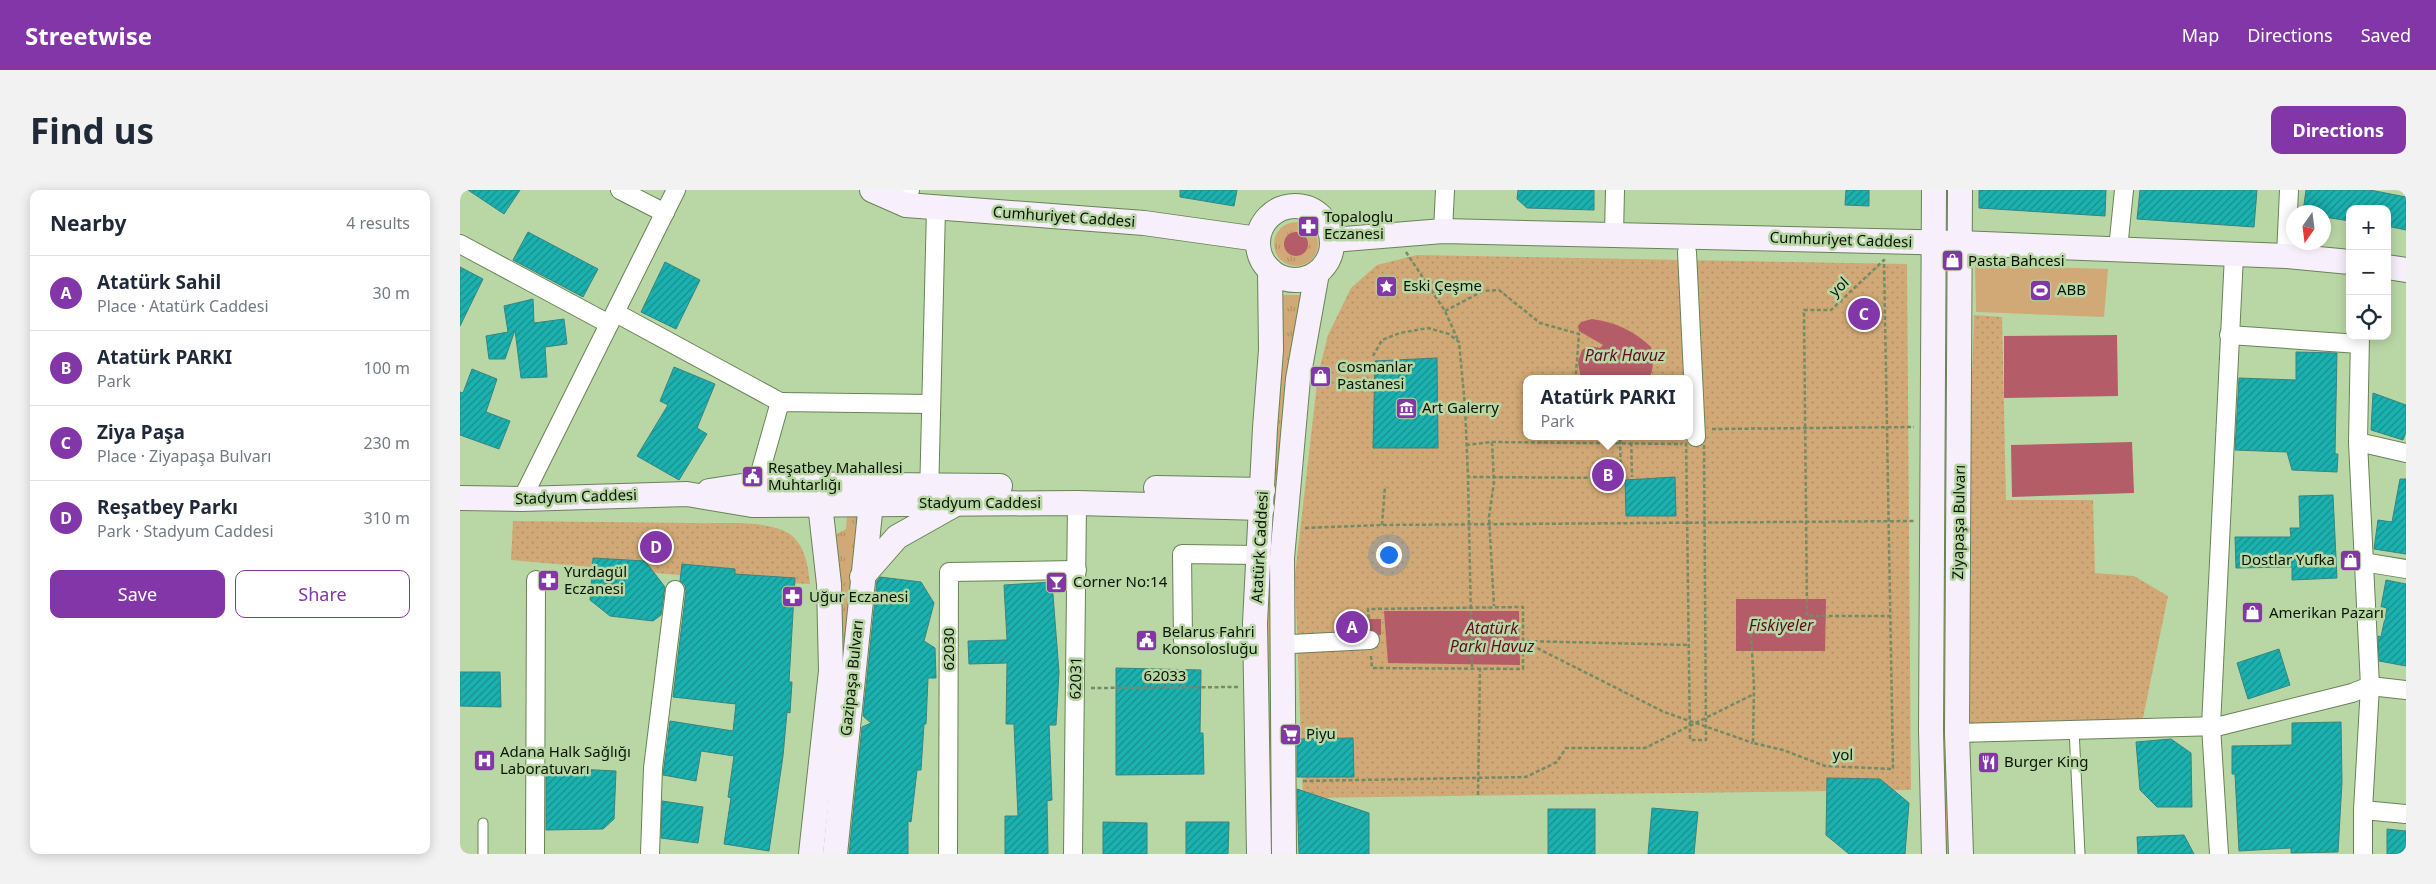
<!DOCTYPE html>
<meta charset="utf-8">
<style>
body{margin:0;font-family:"Noto Sans",sans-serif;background:#f2f2f3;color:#1f2937}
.controls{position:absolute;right:15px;top:15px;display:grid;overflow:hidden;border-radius:10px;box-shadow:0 2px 12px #0003}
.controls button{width:45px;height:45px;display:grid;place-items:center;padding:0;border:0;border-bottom:1px solid #e0e1e3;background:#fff;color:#1f2937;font:25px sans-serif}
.compass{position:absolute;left:1826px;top:15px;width:45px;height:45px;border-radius:50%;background:#fff;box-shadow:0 2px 12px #0003;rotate:194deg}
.you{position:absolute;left:928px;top:364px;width:18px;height:18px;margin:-12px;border:4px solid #fff;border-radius:50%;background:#1a73e8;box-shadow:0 0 0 8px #1a73e833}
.badge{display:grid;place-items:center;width:32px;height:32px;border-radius:50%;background:#8336a7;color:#fff;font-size:16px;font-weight:700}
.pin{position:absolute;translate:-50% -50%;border:2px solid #fff;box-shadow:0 1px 5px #0006}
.popup{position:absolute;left:1063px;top:185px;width:170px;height:65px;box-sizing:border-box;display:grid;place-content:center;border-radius:10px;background:#fff;filter:drop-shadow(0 1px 4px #0005);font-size:16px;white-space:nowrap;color:#747a83}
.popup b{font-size:19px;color:#1f2937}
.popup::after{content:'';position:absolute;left:50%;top:100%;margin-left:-10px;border:10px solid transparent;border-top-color:#fff}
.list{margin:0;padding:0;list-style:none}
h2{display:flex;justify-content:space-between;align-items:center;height:65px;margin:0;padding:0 20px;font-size:21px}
h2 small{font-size:16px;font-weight:400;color:#747a83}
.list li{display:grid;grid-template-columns:32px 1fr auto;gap:15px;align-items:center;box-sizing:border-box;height:75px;padding:0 20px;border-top:1px solid #e0e1e3}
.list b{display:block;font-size:19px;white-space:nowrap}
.list p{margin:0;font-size:16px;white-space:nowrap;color:#747a83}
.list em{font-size:16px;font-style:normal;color:#747a83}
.actions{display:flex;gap:10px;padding:15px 20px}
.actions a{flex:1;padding:11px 0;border:1px solid #8336a7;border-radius:10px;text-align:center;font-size:18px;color:#8336a7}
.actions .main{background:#8336a7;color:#fff}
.icon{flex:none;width:28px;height:28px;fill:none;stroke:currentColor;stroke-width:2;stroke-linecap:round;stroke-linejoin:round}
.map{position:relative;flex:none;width:1946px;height:664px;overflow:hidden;border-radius:10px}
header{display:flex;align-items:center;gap:30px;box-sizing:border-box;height:70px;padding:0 25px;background:#8336a7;color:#fff}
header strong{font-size:24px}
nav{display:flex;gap:28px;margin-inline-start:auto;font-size:18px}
.intro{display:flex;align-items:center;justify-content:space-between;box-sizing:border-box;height:120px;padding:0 30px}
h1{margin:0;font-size:35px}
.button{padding:12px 22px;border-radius:10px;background:#8336a7;color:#fff;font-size:18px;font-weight:700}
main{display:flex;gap:30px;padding:0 30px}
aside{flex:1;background:#fff;border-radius:10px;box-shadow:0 2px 12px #0003}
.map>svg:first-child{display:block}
.grass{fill:url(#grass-tufts)}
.park{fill:url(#park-dots);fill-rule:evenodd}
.pitch{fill:#d1a976}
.water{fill:#b45c67}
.building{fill:url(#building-hatch);stroke:#388482}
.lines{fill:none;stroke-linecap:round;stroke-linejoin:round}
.lane-casing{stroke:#688355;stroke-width:11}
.street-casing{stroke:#688355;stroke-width:20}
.secondary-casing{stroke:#688355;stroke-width:26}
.path{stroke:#758b66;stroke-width:2.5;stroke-dasharray:4 2.5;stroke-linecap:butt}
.lane{stroke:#fff;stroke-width:9}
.street{stroke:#fff;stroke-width:18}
.secondary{stroke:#f8effd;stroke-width:24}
.labels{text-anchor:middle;stroke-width:5;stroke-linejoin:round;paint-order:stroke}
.street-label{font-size:15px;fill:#0a1504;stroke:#b9d7a5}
.poi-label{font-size:15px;fill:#0a1504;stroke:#b9d7a5;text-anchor:start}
.water-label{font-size:16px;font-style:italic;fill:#5f0b21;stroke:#b9d7a5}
</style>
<header>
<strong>Streetwise</strong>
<nav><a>Map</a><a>Directions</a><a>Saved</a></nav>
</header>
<div class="intro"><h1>Find us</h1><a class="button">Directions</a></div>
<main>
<aside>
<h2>Nearby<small>4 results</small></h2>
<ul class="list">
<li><span class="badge">A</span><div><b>Atatürk Sahil</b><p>Place · Atatürk Caddesi</p></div><em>30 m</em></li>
<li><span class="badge">B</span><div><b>Atatürk PARKI</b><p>Park</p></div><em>100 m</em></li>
<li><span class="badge">C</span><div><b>Ziya Paşa</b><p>Place · Ziyapaşa Bulvarı</p></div><em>230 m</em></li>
<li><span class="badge">D</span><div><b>Reşatbey Parkı</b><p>Park · Stadyum Caddesi</p></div><em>310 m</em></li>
</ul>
<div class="actions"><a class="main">Save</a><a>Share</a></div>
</aside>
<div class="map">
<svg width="1946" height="664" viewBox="0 0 1946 664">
<defs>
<pattern id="grass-tufts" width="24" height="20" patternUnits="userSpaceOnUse" patternTransform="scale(1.25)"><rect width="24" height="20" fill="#d1a976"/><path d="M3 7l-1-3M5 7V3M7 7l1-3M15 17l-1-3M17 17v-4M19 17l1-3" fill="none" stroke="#b29164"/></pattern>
<pattern id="park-dots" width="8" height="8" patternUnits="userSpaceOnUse" patternTransform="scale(1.25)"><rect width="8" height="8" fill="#d1a976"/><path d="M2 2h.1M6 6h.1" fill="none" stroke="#b29164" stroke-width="1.8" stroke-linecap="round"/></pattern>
<pattern id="building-hatch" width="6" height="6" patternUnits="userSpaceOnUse" patternTransform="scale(1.25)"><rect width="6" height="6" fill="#1bb1af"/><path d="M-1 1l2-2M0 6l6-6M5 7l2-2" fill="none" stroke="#168f8c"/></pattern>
</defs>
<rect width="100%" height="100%" fill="#b9d7a5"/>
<g class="grass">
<circle cx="836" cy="54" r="22"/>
<polygon points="1481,72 1491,72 1493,664 1482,664"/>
<polygon points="820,105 845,105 814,664 808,664 808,383"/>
<polygon points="398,323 366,664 360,664 375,345 386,339 387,324"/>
</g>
<g class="park">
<path d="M 957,65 L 1447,74 L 1451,600 L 843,608 L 835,385 L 858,185 L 868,145 L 891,98 L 917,75 ZM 1067,189 L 1229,189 L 1229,246 L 1067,246 Z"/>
<polygon points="1514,125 1542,127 1546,310 1633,310 1635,383 1674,386 1708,406 1683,528 1675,536 1508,553 1506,373"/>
<path d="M 53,331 C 113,332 174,332 235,333 C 262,334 297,330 322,340 C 344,348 348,374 350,394 L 285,391 L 51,370 Z"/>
</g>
<polygon class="pitch" points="1515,75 1648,79 1644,127 1516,122"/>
<g class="water">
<circle cx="836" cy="54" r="12"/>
<path d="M 1132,129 C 1156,132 1174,141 1191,157 C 1193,168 1195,180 1188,189 L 1121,189 L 1118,172 L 1122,160 L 1129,156 L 1140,158 L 1143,155 L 1119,141 L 1118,136 L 1121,132 Z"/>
<polygon points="1657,145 1658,206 1544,208 1544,146"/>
<polygon points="1672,252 1674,303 1552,307 1551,255"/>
<polygon points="1276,409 1366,409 1365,461 1276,461"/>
<polygon points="924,421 1059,421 1060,475 928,473"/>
<rect x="897" y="429" width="24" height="16"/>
</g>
<g class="building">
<polygon points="8,0 60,0 44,24"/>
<polygon points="720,0 777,0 774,16 720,7"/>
<polygon points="1058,0 1134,0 1134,20 1067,18 1057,9"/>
<polygon points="1386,0 1409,0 1409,16 1385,15"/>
<polygon points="1519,0 1646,0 1645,26 1519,18"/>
<polygon points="1680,0 1797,0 1794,37 1677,29"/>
<polygon points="1846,0 1910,0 1946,7 1946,40 1927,36 1927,19 1890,19 1890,31 1864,27 1864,22 1843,22"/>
<polygon points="68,42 138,79 123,107 53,70"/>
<polygon points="205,72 240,90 216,139 181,122"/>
<polygon points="0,77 23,89 0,136"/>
<polygon points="73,109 74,133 104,129 107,154 85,157 87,187 61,188 55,140 45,169 29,169 26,146 48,142 44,116"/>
<polygon points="1836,162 1877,163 1875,264 1878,264 1877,282 1832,280 1827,262 1775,260 1779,188 1836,190"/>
<polygon points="977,168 978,258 913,258 915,171"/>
<polygon points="214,177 255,194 237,238 247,244 219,290 177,266 208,215 200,211"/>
<polygon points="12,179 37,189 26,222 50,231 39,259 0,245 0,202 3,203"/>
<polygon points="1913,203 1946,215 1946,242 1943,250 1911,240"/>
<polygon points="1215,287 1216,326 1166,326 1165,290"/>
<polygon points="1940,289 1946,289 1946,364 1914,359 1918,330 1932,332"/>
<polygon points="1873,305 1877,388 1832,390 1832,377 1776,378 1775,347 1831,347 1830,338 1840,338 1839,306"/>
<polygon points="133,368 185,371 205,397 201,425 193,431 150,426 130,410"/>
<polygon points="222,374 275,379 275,384 335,388 329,492 332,492 330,523 327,522 323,566 309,661 264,654 271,608 268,607 274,566 241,561 236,591 203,585 210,531 273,541 276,514 213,507 226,401 225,395 220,391"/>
<polygon points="420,387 461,392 474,413 464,451 475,458 476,488 468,488 466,534 464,534 461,580 457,580 451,632 448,631 448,664 389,664 402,537 411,533 403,526 417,391"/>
<polygon points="1926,390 1946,394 1946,476 1919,471 1918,446 1921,447 1927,418 1921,417"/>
<polygon points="592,392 599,482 596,535 589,535 592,610 587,611 588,664 545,664 545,626 558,626 554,534 546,534 547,473 509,474 508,451 547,450 544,395"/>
<polygon points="1819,459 1830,495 1788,509 1777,473"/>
<polygon points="656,478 741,480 740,543 743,543 744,584 656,585"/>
<polygon points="0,482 40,482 41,517 0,516"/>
<polygon points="1881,532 1882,592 1878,662 1831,663 1831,658 1779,661 1775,584 1772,584 1772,556 1832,555 1832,533"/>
<polygon points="893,548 894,587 837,587 837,549"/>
<polygon points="1711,549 1731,563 1732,617 1697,617 1680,600 1676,552"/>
<polygon points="96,578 156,581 154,629 143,639 86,640 86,584"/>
<polygon points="1367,588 1420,589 1449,613 1445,664 1389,664 1366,645"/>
<polygon points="837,599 909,623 909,664 839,664"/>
<polygon points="202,611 243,617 238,653 201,648"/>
<polygon points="1192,618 1238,622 1234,664 1188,664"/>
<rect x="1088" y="619" width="47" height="45"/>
<polygon points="643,632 687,633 687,664 643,664"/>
<polygon points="726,632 769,632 768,664 726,664"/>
<polygon points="1927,639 1946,641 1946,664 1927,664"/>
<polygon points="1724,645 1734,664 1678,664 1677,647"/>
</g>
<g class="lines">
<defs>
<g id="lane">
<polyline points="1614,539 1620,664"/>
<polyline points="23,664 23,633"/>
</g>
<g id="street">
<polyline points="160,0 205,23"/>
<polyline points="446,15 450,0"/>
<polyline points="983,41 985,0"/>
<polyline points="1154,44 1155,0"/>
<polyline points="0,54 149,134"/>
<polyline points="1658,59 1664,0"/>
<polyline points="1227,62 1236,247"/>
<polyline points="1826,66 1829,0"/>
<polyline points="156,123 320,212"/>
<polyline points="1769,145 1899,154"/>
<polyline points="1900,146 1898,252 1910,496 1903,620 1903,664"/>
<polyline points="1898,252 1946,263"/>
<polyline points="294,304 320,212 471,214"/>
<polyline points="469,307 476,18"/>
<polyline points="62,309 216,0"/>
<polyline points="1903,372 1946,379"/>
<polyline points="796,454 723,451 722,364 799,365"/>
<polyline points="831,454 910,450"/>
<polyline points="1497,543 1760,536 1892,503 1910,496 1946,500"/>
<polyline points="1903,620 1946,624"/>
<polyline points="75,664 76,390"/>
<polyline points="190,664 193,578 215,400"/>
<polyline points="488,664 489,382 617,380"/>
<polyline points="613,664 617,313"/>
<polyline points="1759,664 1751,536 1774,65"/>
</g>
<g id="secondary">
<polyline points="412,0 446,15 684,33 798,49"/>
<polyline points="1500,0 1497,543 1501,664"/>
<circle cx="835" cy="53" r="37"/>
<polyline points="872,50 983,41 1499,53 1826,66 1890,72"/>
<polyline points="1927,77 1946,80"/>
<polyline points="696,298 803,300"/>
<polyline points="249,301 295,294 540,296"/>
<polyline points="0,308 62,309 227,304 292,315 617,313 802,318"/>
<polyline points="402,387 437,347 494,315"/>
<polyline points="351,664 371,481 369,394 360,314"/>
<polyline points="375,664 411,313"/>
<polyline points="799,664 795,433 805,238 811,160 810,80"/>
<polyline points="824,664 822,368 838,189 857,83"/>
<polyline points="1474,664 1471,541 1474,0"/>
</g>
</defs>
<use href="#lane" class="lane-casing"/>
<use href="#street" class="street-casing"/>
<use href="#secondary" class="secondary-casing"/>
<g class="path">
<polyline points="946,62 985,121 998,150"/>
<polyline points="985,121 1023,101 1039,100 1080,133 1119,144 1116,183 1118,189"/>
<polyline points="913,166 922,150 940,143 968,138 989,144 999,152 1005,216 1008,287"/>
<polyline points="1252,239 1454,237"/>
<polyline points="1171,246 1172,287"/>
<polygon points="1226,247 1244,247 1246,550 1230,550"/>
<polyline points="1032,252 1034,292 1029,327 1034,416"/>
<polyline points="1006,255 1032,252 1222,254"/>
<polyline points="922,335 925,296"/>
<polyline points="845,338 922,335 1454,331"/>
<polyline points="909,435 908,419 1063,417 1063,451 1204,522 1293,553"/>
<path d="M 1291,444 L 1294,496 L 1293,553 L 1323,560 L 1365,576 L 1433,579 C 1430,409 1427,240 1424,70 L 1371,120 L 1344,120 L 1347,426 L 1430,426"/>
<polyline points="911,466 912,478 1063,479 1063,451 1229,455"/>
<polyline points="1012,477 1008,287 1161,288 1160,246"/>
<polyline points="631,498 778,497"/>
<polyline points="843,591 1066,587 1097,572 1106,558 1185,558 1294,504"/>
<polyline points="1018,605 1020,478"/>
</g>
<use href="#lane" class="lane"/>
<use href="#street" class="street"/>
<use href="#secondary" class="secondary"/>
</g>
<defs>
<symbol id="pharmacy-square" viewBox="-11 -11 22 22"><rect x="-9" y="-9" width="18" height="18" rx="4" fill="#8336a7" stroke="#b9d7a5"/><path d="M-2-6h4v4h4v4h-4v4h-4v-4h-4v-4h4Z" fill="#fff"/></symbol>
<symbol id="shop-square" viewBox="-11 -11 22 22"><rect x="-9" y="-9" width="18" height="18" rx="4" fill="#8336a7" stroke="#b9d7a5"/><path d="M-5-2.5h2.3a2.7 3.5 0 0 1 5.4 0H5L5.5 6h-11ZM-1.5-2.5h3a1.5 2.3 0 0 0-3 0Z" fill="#fff"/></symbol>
<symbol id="sight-square" viewBox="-11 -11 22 22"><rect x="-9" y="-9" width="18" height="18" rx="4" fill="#8336a7" stroke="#b9d7a5"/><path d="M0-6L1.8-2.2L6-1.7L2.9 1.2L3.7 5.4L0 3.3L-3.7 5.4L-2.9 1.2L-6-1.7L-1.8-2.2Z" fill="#fff"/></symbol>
<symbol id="stadium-square" viewBox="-11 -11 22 22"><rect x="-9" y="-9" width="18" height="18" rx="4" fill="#8336a7" stroke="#b9d7a5"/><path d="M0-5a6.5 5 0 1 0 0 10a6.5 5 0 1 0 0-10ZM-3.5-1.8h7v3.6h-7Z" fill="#fff"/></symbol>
<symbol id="museum-square" viewBox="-11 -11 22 22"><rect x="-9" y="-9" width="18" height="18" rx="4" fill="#8336a7" stroke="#b9d7a5"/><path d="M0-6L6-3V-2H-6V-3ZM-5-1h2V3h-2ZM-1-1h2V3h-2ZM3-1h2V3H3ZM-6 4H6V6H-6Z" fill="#fff"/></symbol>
<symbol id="civic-square" viewBox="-11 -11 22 22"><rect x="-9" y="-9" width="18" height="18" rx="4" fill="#8336a7" stroke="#b9d7a5"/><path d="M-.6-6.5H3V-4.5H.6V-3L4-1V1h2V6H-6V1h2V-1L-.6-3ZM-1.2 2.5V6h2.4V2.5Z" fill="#fff"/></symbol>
<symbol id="bar-square" viewBox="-11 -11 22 22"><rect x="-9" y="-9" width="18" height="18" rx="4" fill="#8336a7" stroke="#b9d7a5"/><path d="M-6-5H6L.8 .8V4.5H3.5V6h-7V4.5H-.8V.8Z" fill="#fff"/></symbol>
<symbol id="supermarket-square" viewBox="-11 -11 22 22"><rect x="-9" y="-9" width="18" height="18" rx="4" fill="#8336a7" stroke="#b9d7a5"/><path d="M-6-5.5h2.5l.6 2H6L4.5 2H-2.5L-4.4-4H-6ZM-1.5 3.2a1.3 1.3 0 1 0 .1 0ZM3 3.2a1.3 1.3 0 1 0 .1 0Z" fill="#fff"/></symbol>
<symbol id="hospital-square" viewBox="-11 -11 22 22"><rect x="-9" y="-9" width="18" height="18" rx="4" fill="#8336a7" stroke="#b9d7a5"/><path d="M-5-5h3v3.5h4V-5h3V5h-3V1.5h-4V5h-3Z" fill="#fff"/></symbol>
<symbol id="restaurant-square" viewBox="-11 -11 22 22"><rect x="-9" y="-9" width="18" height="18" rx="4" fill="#8336a7" stroke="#b9d7a5"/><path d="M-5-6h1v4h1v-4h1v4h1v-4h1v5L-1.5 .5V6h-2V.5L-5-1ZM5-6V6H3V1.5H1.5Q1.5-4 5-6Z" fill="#fff"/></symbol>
</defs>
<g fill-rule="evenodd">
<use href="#pharmacy-square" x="836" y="24" width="25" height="25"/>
<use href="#shop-square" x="1480" y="58" width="25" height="25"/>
<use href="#sight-square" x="914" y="84" width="25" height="25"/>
<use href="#stadium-square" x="1568" y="88" width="25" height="25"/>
<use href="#shop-square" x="848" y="174" width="25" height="25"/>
<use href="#museum-square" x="934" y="206" width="25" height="25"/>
<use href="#civic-square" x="280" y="274" width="25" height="25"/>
<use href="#shop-square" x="1878" y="358" width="25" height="25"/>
<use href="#pharmacy-square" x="76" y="378" width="25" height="25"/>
<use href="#bar-square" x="584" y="380" width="25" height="25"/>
<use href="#pharmacy-square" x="320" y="394" width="25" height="25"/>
<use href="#shop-square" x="1780" y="410" width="25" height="25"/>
<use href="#civic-square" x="674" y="438" width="25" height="25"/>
<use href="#supermarket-square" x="818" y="532" width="25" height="25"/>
<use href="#hospital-square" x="12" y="558" width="25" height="25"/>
<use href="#restaurant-square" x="1516" y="560" width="25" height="25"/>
</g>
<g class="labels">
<g class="street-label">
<text transform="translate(604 27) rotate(4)" y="5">Cumhuriyet Caddesi</text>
<text transform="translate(1381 50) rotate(2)" y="5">Cumhuriyet Caddesi</text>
<text transform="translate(1379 97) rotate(-43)" y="5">yol</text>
<text transform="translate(116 307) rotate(-2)" y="5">Stadyum Caddesi</text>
<text x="520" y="318">Stadyum Caddesi</text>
<text transform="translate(1499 332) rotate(-89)" y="5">Ziyapaşa Bulvarı</text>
<text transform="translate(800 357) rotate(-87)" y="5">Atatürk Caddesi</text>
<text transform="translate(489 459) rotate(-90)" y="5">62030</text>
<text x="705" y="491">62033</text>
<text transform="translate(392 488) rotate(-84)" y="5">Gazipaşa Bulvarı</text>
<text transform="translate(616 488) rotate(-89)" y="5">62031</text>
<text transform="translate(1383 565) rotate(1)" y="5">yol</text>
</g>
<g class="poi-label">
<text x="864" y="32">Topaloglu<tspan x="864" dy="17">Eczanesi</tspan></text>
<text x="1508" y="76">Pasta Bahcesi</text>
<text x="943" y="101">Eski Çeşme</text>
<text x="1597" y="105">ABB</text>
<text x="877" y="182">Cosmanlar<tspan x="877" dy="17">Pastanesi</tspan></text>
<text x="962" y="223">Art Galerry</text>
<text x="308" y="283">Reşatbey Mahallesi<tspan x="308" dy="17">Muhtarlığı</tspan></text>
<text x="1875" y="375" text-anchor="end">Dostlar Yufka</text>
<text x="104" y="387">Yurdagül<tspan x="104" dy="17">Eczanesi</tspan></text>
<text x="613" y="397">Corner No:14</text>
<text x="349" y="412">Uğur Eczanesi</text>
<text x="1809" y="428">Amerikan Pazarı</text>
<text x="702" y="447">Belarus Fahri<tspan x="702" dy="17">Konsolosluğu</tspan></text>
<text x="846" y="549">Piyu</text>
<text x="40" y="567">Adana Halk Sağlığı<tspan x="40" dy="17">Laboratuvarı</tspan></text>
<text x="1544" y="577">Burger King</text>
</g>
<g class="water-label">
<text x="1165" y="171">Park Havuz</text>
<text x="1321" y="441">Fiskiyeler</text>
<text x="1032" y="444">Atatürk<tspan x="1032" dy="18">Parkı Havuz</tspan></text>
</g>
</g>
</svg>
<div class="controls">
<button>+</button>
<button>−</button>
<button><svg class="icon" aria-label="locate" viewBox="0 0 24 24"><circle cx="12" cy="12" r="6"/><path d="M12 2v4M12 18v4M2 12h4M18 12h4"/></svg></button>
</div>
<svg class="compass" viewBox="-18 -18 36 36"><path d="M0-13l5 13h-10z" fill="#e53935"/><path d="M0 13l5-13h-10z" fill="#747a83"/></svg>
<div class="you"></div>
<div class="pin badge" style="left:892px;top:437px">A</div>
<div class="pin badge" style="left:1148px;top:285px">B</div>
<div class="popup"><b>Atatürk PARKI</b>Park</div>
<div class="pin badge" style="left:1404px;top:124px">C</div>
<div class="pin badge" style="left:196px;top:357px">D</div>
</div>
</main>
